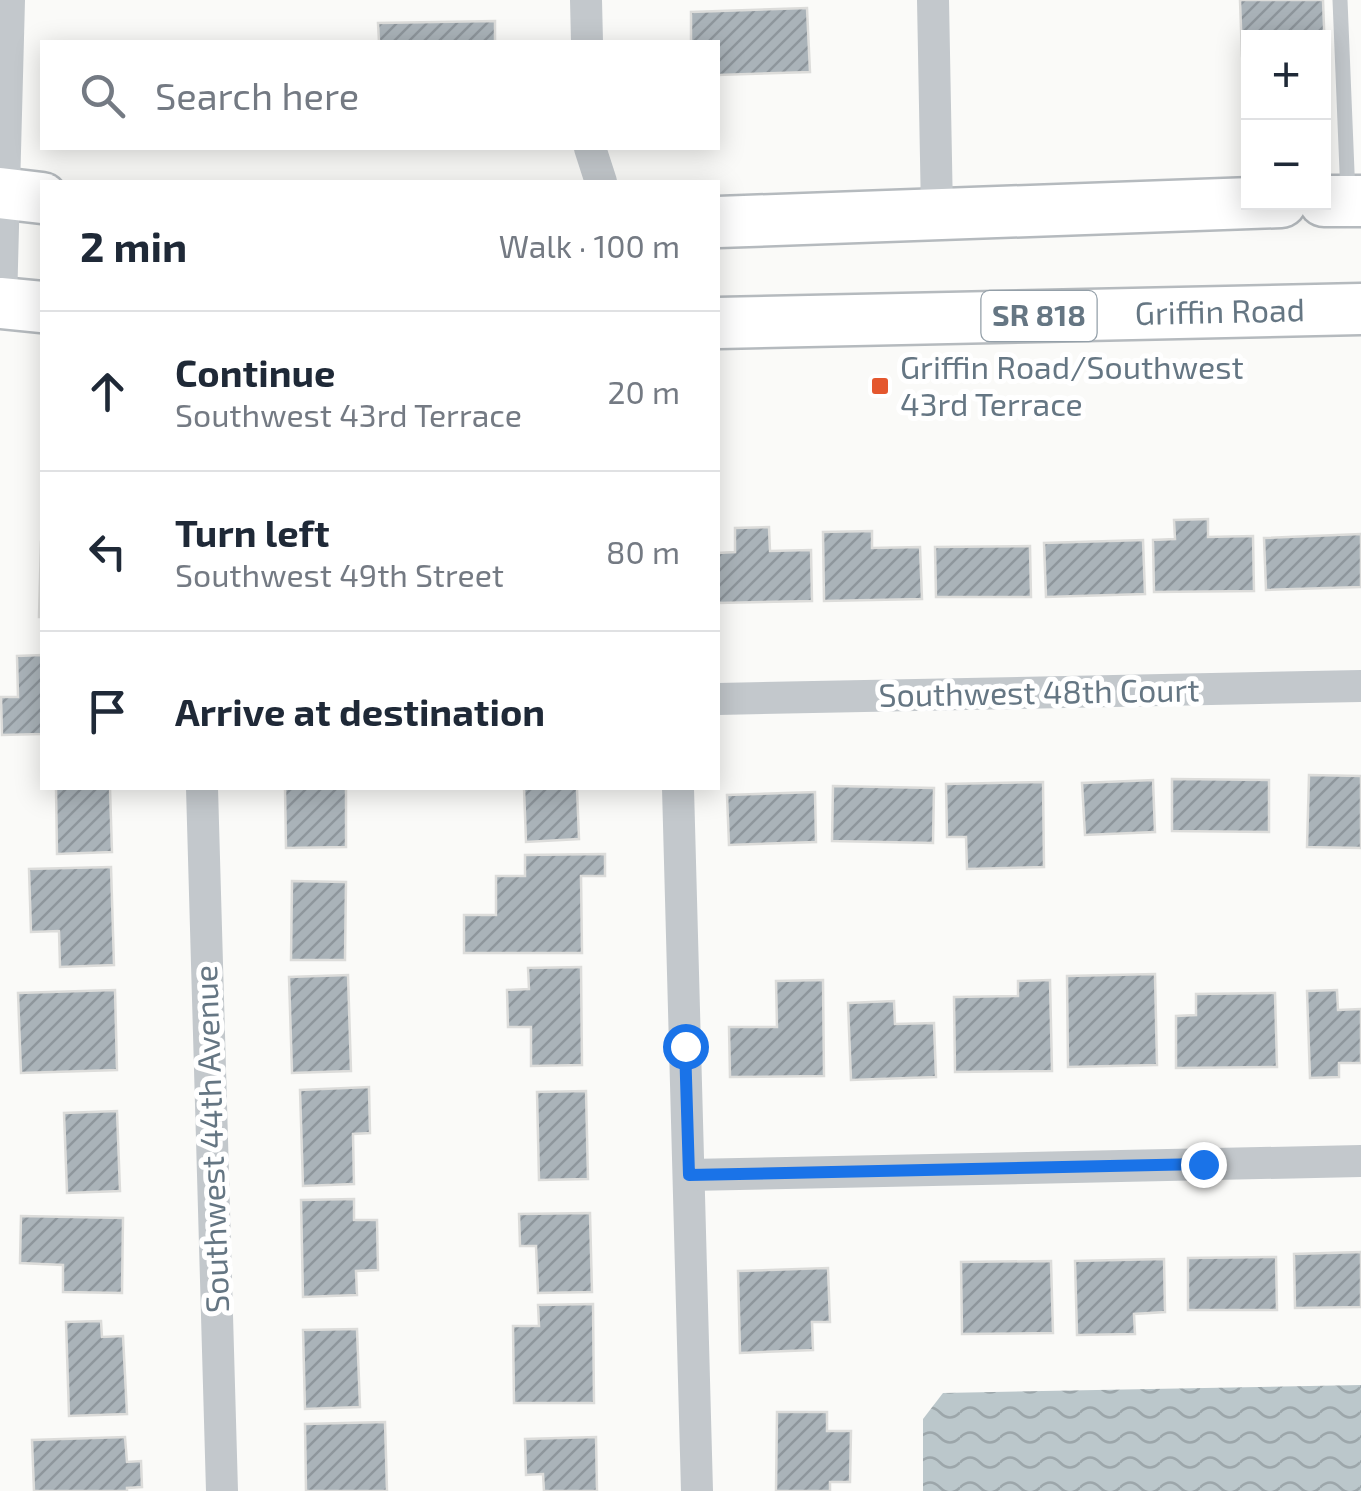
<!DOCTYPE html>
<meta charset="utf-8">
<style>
body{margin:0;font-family:"Exo 2",sans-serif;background:#f6f6f7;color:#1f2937}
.controls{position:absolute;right:30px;top:30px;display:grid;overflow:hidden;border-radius:0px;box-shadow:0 5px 25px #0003}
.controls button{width:90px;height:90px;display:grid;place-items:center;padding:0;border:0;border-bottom:2px solid #e0e1e3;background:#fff;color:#1f2937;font:50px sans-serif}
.stop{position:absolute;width:30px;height:30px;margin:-22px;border:8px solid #1a73e8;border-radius:50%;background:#fff}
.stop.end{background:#1a73e8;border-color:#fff;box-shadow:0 2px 10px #0008}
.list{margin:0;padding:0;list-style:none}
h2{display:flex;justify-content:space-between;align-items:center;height:130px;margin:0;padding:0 40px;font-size:42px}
h2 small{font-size:32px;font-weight:400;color:#747a83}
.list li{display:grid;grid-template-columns:65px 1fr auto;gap:30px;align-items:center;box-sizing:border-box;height:160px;padding:0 40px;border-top:2px solid #e0e1e3}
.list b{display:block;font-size:38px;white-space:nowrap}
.list p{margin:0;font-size:32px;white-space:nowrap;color:#747a83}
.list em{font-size:32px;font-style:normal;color:#747a83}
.icon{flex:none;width:55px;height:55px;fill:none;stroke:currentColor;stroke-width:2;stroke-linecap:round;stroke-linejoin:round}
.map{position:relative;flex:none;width:1361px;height:1491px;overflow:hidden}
.search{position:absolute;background:#fff;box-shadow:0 5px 25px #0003;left:40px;top:40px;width:680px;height:110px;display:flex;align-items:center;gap:25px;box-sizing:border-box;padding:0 35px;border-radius:0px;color:#747a83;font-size:38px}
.panel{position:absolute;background:#fff;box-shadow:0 5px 25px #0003;left:40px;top:180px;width:680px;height:610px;border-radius:0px}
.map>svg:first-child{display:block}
.water{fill:url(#water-waves)}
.building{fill:url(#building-hatch);stroke:#dcdcda;stroke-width:2.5}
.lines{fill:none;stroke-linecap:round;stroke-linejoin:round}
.primary-casing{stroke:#b5babe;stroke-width:55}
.lane{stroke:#c3c8cc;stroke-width:15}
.street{stroke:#c3c8cc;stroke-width:32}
.primary{stroke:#fff;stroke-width:50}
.route{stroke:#1a73e8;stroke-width:12}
.poi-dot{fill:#e4572e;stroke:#fff;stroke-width:4}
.labels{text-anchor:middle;stroke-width:10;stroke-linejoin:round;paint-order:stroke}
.shield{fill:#fff;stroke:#939fa8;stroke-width:2.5}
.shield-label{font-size:30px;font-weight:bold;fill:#657683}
.street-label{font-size:32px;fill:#657683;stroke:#fff}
.poi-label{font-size:32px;fill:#657683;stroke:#fff;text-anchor:start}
</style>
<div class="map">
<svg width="1361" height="1491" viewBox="0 0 1361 1491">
<defs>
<pattern id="water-waves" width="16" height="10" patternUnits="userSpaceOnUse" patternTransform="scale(2.5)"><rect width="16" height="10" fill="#bbc7cb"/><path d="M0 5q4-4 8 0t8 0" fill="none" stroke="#9ca6aa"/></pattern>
<pattern id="building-hatch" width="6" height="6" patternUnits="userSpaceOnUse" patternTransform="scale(2.5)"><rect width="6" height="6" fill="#aab3b9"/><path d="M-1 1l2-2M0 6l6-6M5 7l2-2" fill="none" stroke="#8e969c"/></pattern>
</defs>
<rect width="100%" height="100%" fill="#fafaf8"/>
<polygon class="water" points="1361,1385 1361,1491 923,1491 923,1419 943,1393"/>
<g class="building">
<polygon points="1240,0 1323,0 1325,54 1324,38 1248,38 1248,56 1242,56"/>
<polygon points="807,8 810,72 718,75 718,42 691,42 691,12"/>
<polygon points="495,21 495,42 379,42 378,23"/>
<polygon points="1208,519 1208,537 1253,536 1254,591 1154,592 1153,540 1175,539 1174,520"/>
<polygon points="769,527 770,551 811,550 812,601 718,603 718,553 735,552 735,528"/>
<polygon points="872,531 872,548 920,547 922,599 824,601 823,532"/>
<polygon points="1361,534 1361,587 1266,590 1264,538"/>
<polygon points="1143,540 1145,594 1046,597 1044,543"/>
<polygon points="41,542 42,542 42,617 39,617"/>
<polygon points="1030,546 1031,597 936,597 935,547"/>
<polygon points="42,655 42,734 2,735 1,697 18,697 17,656"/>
<polygon points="1309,775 1361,776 1361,848 1307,847"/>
<polygon points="1172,779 1269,780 1269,832 1172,831"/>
<polygon points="1153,780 1155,832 1085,835 1082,783"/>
<polygon points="1043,782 1044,867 967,869 966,837 947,837 946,784"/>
<polygon points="833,786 934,788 933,843 832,841"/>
<polygon points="56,788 110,788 112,852 57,854"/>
<polygon points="285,788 346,788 346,847 286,848"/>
<polygon points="524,788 577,788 579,839 526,842"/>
<polygon points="815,792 816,842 729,845 727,795"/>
<polygon points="605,854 605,876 581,876 582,953 464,953 464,915 496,915 496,876 525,876 525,855"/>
<polygon points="111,867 114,965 60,967 59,931 31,932 29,869"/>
<polygon points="292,881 346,882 345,960 291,960"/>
<polygon points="581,967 582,1065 531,1066 531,1027 508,1027 507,990 529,989 528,968"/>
<polygon points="1155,974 1157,1065 1068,1067 1067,976"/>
<polygon points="348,975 351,1071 292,1073 289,977"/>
<polygon points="823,980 824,1076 730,1077 729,1027 777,1027 776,981"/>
<polygon points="1050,980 1052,1071 955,1072 954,997 1018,996 1018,981"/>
<polygon points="115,990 117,1070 21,1073 18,993"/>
<polygon points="1337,990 1338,1010 1361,1009 1361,1063 1339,1063 1339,1077 1310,1078 1307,991"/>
<polygon points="1275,993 1277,1067 1176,1068 1176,1016 1196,1015 1196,994"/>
<polygon points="894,1001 895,1024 934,1023 936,1077 851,1080 848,1003"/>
<polygon points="369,1087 370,1133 353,1134 354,1184 303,1186 300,1090"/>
<polygon points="586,1091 588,1179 539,1180 537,1092"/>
<polygon points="117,1111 120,1191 67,1193 64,1113"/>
<polygon points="354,1199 354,1220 377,1220 378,1270 356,1271 357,1295 303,1297 301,1200"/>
<polygon points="590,1213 592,1292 538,1293 536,1246 520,1246 519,1214"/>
<polygon points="21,1216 123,1218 122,1293 63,1292 63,1265 20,1263"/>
<polygon points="1361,1252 1361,1307 1295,1308 1294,1254"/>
<polygon points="1276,1257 1277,1310 1188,1310 1188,1258"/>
<polygon points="1164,1259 1165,1312 1134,1314 1135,1334 1077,1335 1075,1261"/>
<polygon points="1051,1261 1053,1333 962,1334 961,1262"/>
<polygon points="828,1268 830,1322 812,1322 813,1350 740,1353 738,1271"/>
<polygon points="593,1304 594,1403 514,1403 513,1326 539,1326 538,1305"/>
<polygon points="101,1321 102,1337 123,1336 127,1414 69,1416 66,1322"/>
<polygon points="357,1329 360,1407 305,1409 303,1330"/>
<polygon points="777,1412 827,1412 827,1431 851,1431 850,1482 830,1482 830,1491 776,1491"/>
<polygon points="385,1422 387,1491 306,1491 305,1424"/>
<polygon points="125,1437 127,1462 141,1461 142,1487 127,1488 127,1491 34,1491 32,1440"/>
<polygon points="596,1437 597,1491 544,1491 543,1474 526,1475 525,1439"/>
</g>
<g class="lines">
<defs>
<g id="primary">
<polyline points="0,193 42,198"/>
<polyline points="1324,201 1361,201"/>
<polyline points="718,222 1281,202"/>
<polyline points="0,303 42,307"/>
<path id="s1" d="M 718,323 L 1361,309"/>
</g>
</defs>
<use href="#primary" class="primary-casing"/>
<polyline class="lane" points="1340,0 1348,196"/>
<g class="street">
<polyline points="586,0 587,42"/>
<polyline points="933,0 937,212"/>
<polyline points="590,148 601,182"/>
<polyline points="1,303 9,0"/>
<polyline points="718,699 1361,686"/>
<polyline points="202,788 222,1491"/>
<polyline points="678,788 697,1491"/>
<polyline points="689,1175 1361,1161"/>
</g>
<use href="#primary" class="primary"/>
</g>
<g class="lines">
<polyline class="route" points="685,1046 689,1175 1203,1164"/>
</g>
<rect class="poi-dot" x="870" y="376" width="20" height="20" rx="5"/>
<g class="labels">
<rect class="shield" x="981.5" y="291" width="115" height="50" rx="8"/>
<g class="shield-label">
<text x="1039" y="326">SR 818</text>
</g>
<g class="street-label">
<text dy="11" stroke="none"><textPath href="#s1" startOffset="502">Griffin Road</textPath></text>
<text transform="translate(1039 693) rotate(-1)" y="11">Southwest 48th Court</text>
<text transform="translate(212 1139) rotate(-92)" y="11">Southwest 44th Avenue</text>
</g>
<g class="poi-label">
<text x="900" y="379">Griffin Road/Southwest<tspan x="900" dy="37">43rd Terrace</tspan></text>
</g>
</g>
</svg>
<div class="controls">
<button>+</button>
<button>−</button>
</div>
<div class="stop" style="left:685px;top:1046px"></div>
<div class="stop end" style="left:1203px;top:1164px"></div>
<div class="search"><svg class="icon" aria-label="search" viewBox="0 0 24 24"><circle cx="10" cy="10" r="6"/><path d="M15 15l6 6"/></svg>Search here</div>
<section class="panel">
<h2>2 min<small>Walk · 100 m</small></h2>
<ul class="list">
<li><svg class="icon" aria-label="ahead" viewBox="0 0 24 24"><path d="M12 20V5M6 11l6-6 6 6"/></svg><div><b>Continue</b><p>Southwest 43rd Terrace</p></div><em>20 m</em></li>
<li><svg class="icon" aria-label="left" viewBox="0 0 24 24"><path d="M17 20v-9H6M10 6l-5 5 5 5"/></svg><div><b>Turn left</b><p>Southwest 49th Street</p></div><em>80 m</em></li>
<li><svg class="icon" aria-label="arrive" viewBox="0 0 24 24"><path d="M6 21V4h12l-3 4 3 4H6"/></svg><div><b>Arrive at destination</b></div></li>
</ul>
</section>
</div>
